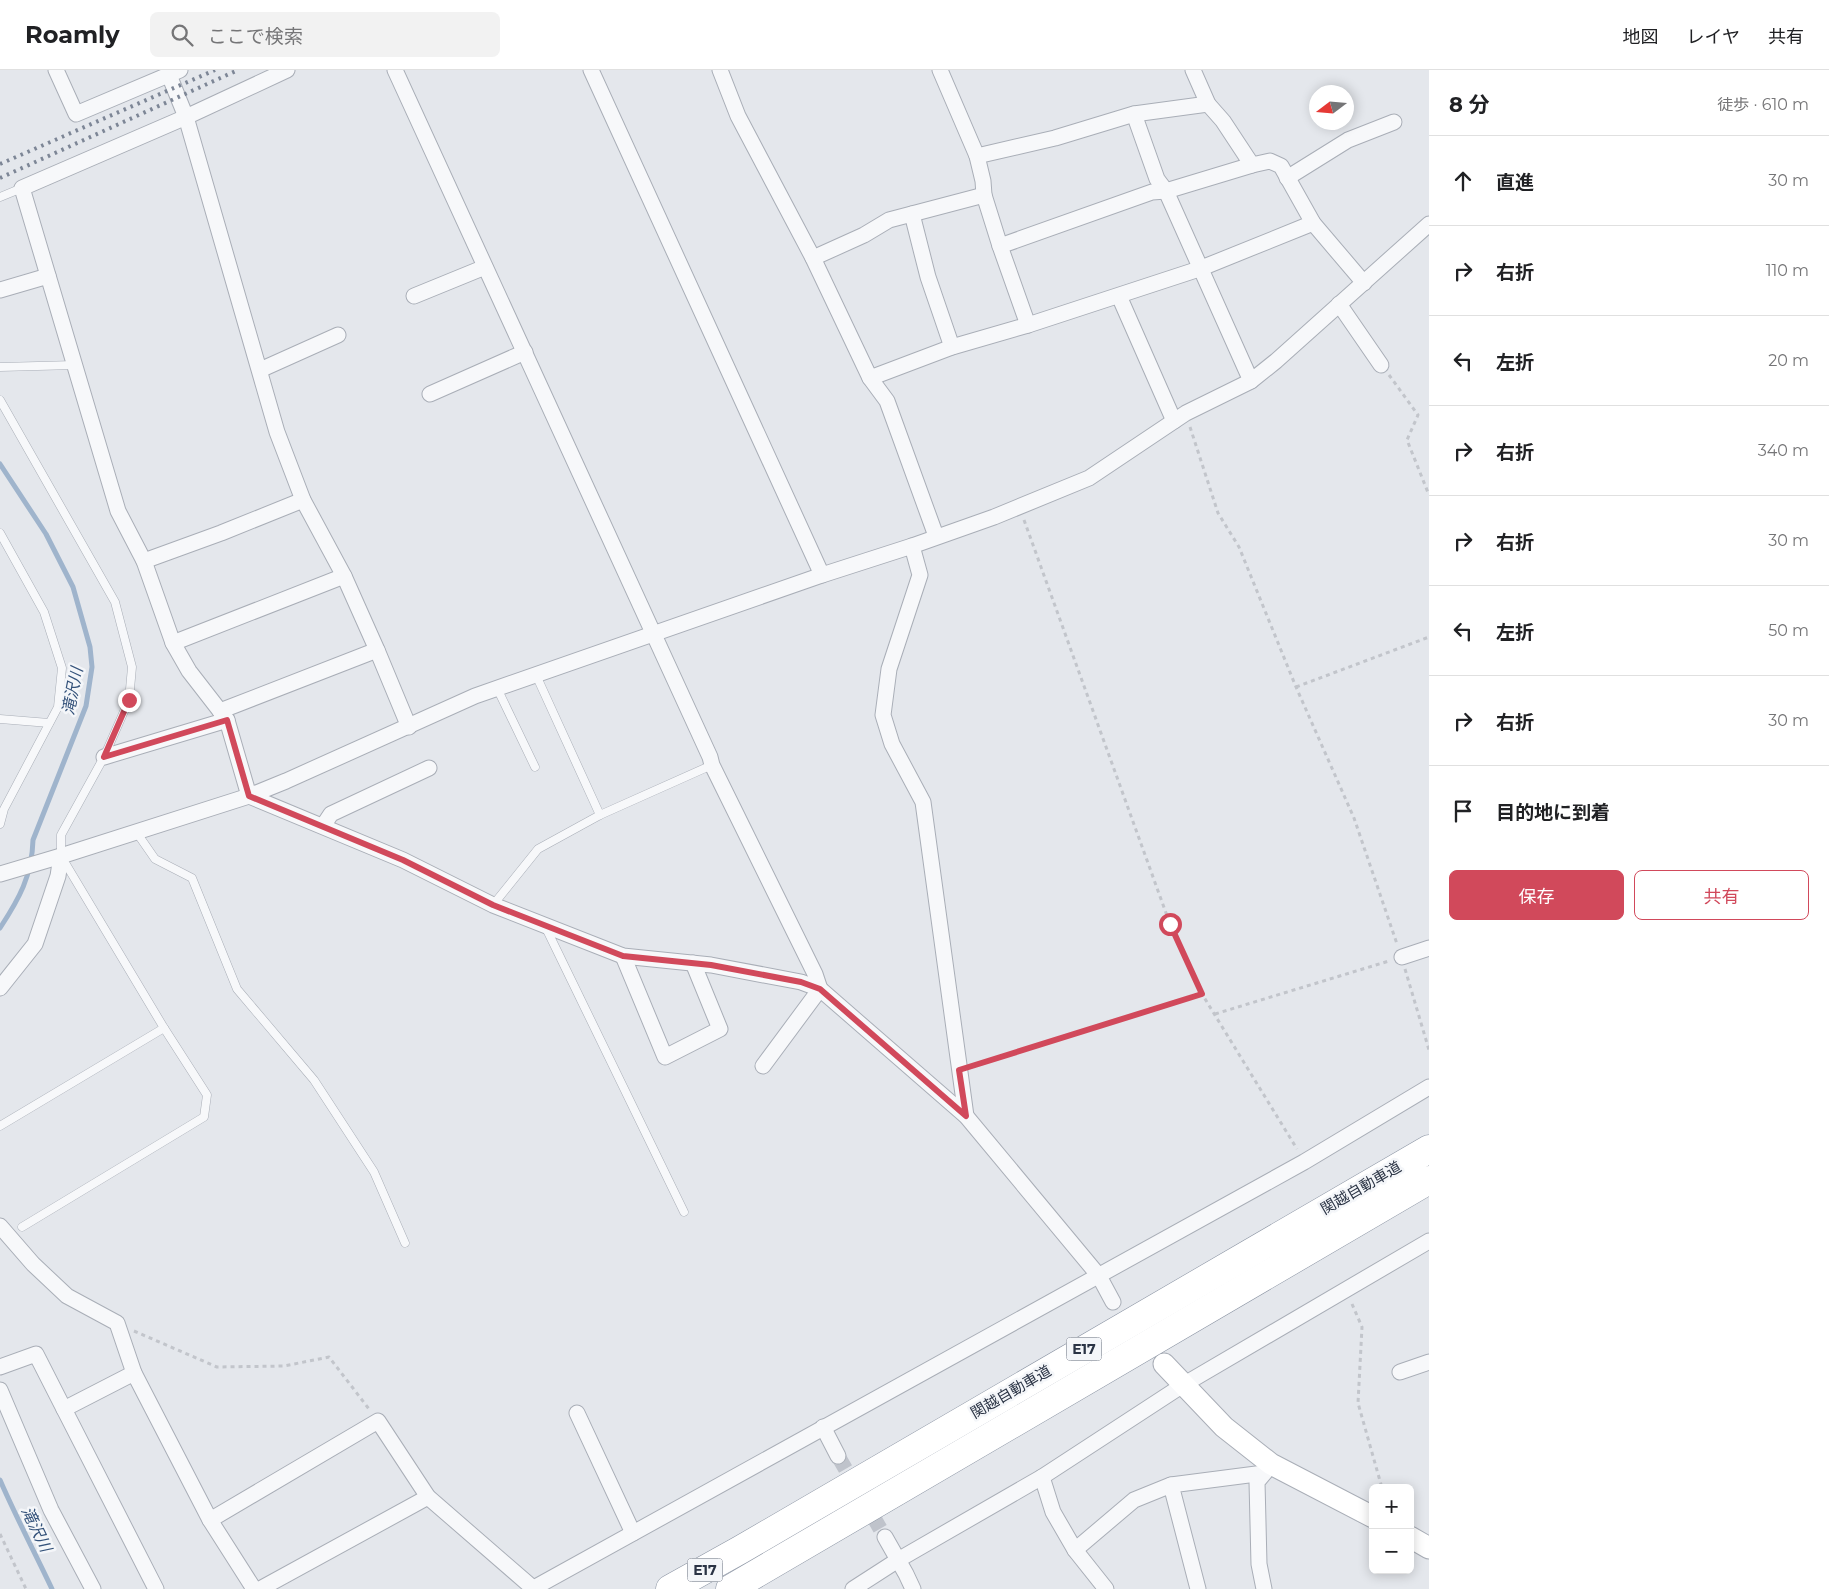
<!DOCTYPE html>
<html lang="ja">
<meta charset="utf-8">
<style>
body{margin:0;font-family:Montserrat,"Noto Sans JP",sans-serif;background:#f2f2f2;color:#202124}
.controls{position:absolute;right:15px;bottom:15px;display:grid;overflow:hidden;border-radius:8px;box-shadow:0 2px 12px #0003}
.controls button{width:45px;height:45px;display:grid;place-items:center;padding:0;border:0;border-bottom:1px solid #e0e0e0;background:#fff;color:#202124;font:25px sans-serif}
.compass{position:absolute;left:1309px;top:15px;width:45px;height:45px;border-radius:50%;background:#fff;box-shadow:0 2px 12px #0003;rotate:254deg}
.stop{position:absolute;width:15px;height:15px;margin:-11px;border:4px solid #d1495b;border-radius:50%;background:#fff}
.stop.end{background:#d1495b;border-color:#fff;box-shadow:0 1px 5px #0008}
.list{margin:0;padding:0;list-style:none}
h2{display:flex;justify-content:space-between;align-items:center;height:65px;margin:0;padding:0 20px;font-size:21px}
h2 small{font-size:16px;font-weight:400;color:#757577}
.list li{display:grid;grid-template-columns:32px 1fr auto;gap:15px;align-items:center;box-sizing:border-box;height:90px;padding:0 20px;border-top:1px solid #e0e0e0}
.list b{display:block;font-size:19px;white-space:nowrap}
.list em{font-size:16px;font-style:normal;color:#757577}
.actions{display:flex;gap:10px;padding:15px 20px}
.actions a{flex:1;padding:11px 0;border:1px solid #d1495b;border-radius:8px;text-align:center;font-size:18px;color:#d1495b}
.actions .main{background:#d1495b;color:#fff}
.icon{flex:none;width:28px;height:28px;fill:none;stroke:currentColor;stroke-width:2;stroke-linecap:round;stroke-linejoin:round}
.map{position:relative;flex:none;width:1429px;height:1519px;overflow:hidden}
header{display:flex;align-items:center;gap:30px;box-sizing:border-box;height:70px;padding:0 25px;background:#fff;border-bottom:1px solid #e0e0e0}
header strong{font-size:24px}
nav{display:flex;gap:28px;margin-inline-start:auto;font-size:18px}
.search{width:350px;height:45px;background:#f2f2f2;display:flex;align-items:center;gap:12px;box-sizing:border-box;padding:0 18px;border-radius:8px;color:#757577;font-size:19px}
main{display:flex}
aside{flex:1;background:#fff}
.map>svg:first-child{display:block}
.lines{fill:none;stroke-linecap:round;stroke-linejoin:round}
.stream{stroke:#9fb4cc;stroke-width:5}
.street-tunnel{stroke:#bfc3cb;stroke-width:15;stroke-dasharray:15 8;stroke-linecap:butt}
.lane-casing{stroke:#a9aeb7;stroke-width:9}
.street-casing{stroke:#a9aeb7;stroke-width:17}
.secondary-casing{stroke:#a9aeb7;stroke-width:23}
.highway-casing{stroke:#8b94a3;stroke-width:29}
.path{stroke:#c2c5cb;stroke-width:3;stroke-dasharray:4 4;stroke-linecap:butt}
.lane{stroke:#f7f8fa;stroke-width:8}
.street{stroke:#f7f8fa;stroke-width:15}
.secondary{stroke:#fff;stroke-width:21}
.highway{stroke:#fff;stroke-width:28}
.rail{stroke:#7d8696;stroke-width:4;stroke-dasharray:2.5 5;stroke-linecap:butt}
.route{stroke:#d1495b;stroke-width:6}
.labels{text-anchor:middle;stroke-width:5;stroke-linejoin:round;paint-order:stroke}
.shield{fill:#f4f6f9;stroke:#676e7b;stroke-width:1}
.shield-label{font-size:14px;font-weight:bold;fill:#2b3445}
.street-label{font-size:15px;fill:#2b3445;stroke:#f4f6f9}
.water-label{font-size:16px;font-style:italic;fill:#34527a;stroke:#f4f6f9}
</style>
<header>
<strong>Roamly</strong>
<div class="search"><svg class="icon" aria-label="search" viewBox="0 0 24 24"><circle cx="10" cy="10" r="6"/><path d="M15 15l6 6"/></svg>ここで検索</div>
<nav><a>地図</a><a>レイヤ</a><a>共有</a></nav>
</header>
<main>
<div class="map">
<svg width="1429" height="1519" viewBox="0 0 1429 1519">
<rect width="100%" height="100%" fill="#e4e7ec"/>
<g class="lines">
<g class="stream">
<path d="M 0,394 L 46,464 L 73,517 L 90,577 L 92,597 L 86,636 L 33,770 C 32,806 19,829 0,858"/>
<path d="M 0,1410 C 16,1447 35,1483 52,1519"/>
</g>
<polyline class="street-tunnel" points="838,1386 885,1467"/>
<defs>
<g id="lane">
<polyline points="0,127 22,118"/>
<polyline points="0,297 75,295"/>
<polyline points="0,330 115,532 132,597 129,630 104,687 61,765 61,786 164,958 207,1025 204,1047 22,1157"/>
<polyline points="0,463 44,542 62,598 58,637 4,739 0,754"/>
<polyline points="536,605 600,745"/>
<polyline points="497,618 535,697"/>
<polyline points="0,649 49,653"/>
<polyline points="137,763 155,789 192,808 237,919 314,1010 374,1102 405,1173"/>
<polyline points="493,835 538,779 600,745 712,695"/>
<polyline points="545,856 684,1142"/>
<polyline points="0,1056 164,958"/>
</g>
<g id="street">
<polyline points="56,0 76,44 180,0"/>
<polyline points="287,0 186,47 22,118 118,441 144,491 173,573 189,601 227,650 249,726 403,790 493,835 623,886 711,895 801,912 820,919 966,1046 1099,1206 1113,1232"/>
<polyline points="395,0 710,687 712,695 815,904 820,919 763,996"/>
<polyline points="591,0 822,505"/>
<polyline points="720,0 738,46 813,188 870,308 887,331 936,466"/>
<polyline points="940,0 977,86 983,111 984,125 1000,176 1028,255"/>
<polyline points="1193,0 1208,34 1223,51 1252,95 1270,91 1281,96 1313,153 1364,213"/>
<polyline points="169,5 186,47 277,362 303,430 344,506 377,580 409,657"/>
<polyline points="1134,44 1157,109 1166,121 1251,311"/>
<polyline points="977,86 1055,68 1134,44 1208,34"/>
<polyline points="1287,108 1348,70 1394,52"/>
<polyline points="912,144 928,207 952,277"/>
<polyline points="1000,176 1152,122 1166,121 1252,95"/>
<polyline points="813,188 864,165 889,150 984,125"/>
<polyline points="0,220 48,206"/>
<polyline points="414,226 485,197"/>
<polyline points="1119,226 1174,351"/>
<polyline points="1339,234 1381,295"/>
<polyline points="260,300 338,265"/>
<polyline points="870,308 952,277 1028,255 1199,199 1313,153"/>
<polyline points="430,324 525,282"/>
<polyline points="912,476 920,505 889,599 883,645 892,674 923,732 966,1046"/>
<polyline points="144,491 221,463 303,430"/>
<polyline points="173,573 344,506"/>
<polyline points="220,641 377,580"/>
<polyline points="104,687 227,650"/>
<polyline points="323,756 331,744 429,698"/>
<polyline points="0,804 61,786 249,726 286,711 475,626 822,505 912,476 994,447 1089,408 1186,343 1251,311 1276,291 1429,154"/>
<polyline points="623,886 665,987 720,959 693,893"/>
<polyline points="1402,887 1429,878"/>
<polyline points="0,918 35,874 58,806 61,786"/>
<polyline points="0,1156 33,1194 67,1226 117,1253 134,1303"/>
<polyline points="0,1297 36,1284 64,1339"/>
<polyline points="1400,1302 1429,1292"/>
<polyline points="0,1320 51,1440 93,1519"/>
<polyline points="577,1343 633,1463"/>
<polyline points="823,1357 838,1386"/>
<polyline points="1042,1407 1053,1442 1075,1480 1106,1519"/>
<polyline points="210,1450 378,1351 428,1427 534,1519"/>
<polyline points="885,1467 906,1504 913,1519"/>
<polyline points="1075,1480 1134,1430 1171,1415"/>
<polyline points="156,1519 64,1339 134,1303 210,1450 254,1519"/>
<polyline points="260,1519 428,1427"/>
<polyline points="532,1519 1304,1092 1429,1017"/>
<polyline points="853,1519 898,1490 1042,1407 1183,1315 1429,1171"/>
<polyline points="1198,1519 1171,1415 1264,1403"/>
<polyline points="1264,1519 1259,1494 1257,1412 1267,1400"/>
</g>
<g id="secondary">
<polyline points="1164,1294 1224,1357 1271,1394 1373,1447"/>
<polyline points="1410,1467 1429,1478"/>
</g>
<g id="highway">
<polyline points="670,1519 740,1480 1429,1079"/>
<polyline points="730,1519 1429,1110"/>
</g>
</defs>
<use href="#lane" class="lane-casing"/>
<use href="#street" class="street-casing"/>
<use href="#secondary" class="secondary-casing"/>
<use href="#highway" class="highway-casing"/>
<g class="path">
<polyline points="1389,305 1418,345 1407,370 1429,425"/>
<polyline points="1190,357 1218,443 1239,477 1296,617 1354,748 1397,874"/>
<polyline points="1024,450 1170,854 1202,924 1297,1079"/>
<polyline points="1296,617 1429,567"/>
<polyline points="1405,899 1429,980"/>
<polyline points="1215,944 1389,891"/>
<polyline points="974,995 1201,924"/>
<polyline points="1352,1234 1362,1257 1358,1333 1382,1418"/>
<polyline points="134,1261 217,1297 284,1296 329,1287 369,1339"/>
<polyline points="0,1464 26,1519"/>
</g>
<use href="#lane" class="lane"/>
<use href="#street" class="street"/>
<use href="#secondary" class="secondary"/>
<use href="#highway" class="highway"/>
<g class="rail">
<polyline points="0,94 215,0"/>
<polyline points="0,108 238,0"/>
</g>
</g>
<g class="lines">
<polyline class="route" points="129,630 104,687 227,650 249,726 403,790 493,835 623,886 711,895 801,912 820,919 966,1046 959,1000 1202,924 1170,854"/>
</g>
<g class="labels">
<g class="shield">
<rect x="1066.5" y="1267.5" width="35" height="23" rx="4"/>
<rect x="687.5" y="1488.5" width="35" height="23" rx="4"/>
</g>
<g class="shield-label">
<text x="1084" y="1284">E17</text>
<text x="705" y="1505">E17</text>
</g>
<g class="street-label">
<text transform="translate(1361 1118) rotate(-30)" y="5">関越自動車道</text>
<text transform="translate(1011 1322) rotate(-30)" y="5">関越自動車道</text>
</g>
<g class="water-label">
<text transform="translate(72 621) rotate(-79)" y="6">滝沢川</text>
<text transform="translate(37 1459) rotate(64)" y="6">滝沢川</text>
</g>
</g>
</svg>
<div class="controls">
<button>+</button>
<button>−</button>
</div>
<svg class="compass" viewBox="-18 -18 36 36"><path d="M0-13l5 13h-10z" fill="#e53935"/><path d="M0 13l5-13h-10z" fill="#757577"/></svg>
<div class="stop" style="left:1170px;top:854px"></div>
<div class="stop end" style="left:129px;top:630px"></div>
</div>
<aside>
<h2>8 分<small>徒歩 · 610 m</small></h2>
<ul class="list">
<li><svg class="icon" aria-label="ahead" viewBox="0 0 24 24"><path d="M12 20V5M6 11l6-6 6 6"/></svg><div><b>直進</b></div><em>30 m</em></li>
<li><svg class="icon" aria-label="right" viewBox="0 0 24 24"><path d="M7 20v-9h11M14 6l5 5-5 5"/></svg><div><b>右折</b></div><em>110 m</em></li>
<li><svg class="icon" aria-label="left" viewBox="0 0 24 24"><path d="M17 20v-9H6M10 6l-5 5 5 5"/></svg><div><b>左折</b></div><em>20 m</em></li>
<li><svg class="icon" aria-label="right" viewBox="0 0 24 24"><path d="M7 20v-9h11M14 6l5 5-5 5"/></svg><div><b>右折</b></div><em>340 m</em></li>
<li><svg class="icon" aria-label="right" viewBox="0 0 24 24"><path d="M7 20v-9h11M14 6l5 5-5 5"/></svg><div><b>右折</b></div><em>30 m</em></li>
<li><svg class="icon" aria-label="left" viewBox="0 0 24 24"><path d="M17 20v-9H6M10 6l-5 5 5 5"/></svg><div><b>左折</b></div><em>50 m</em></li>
<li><svg class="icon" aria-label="right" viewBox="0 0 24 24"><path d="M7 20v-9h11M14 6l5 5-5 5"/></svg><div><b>右折</b></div><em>30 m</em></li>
<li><svg class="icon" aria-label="arrive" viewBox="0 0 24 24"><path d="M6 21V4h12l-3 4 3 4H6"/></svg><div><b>目的地に到着</b></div></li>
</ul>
<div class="actions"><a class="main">保存</a><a>共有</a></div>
</aside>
</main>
